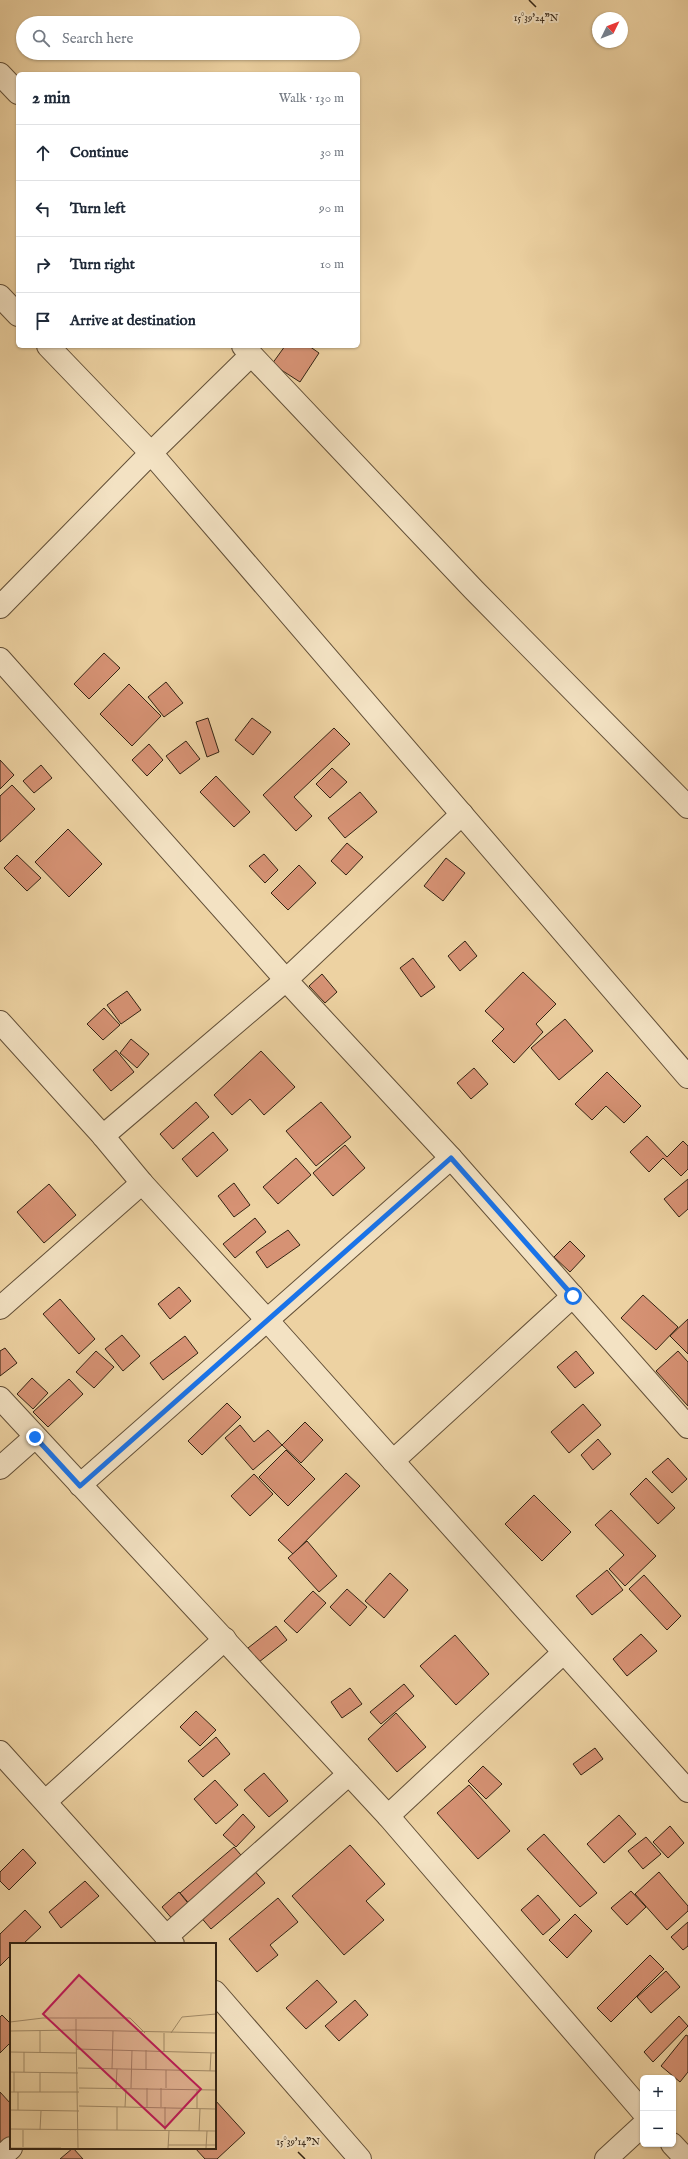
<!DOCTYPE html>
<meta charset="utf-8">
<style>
body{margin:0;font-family:"IM FELL English",serif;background:#f2f2f3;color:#1f2937}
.controls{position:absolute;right:12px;bottom:12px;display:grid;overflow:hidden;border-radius:6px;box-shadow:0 1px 3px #0004}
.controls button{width:36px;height:36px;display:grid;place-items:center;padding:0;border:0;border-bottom:1px solid #e0e1e3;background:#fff;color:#1f2937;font:20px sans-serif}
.compass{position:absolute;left:592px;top:12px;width:36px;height:36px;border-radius:50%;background:#fff;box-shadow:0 1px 3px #0004;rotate:47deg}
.stop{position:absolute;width:12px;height:12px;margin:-9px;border:3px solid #1a73e8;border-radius:50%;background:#fff}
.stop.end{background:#1a73e8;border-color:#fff;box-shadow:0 1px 4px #0008}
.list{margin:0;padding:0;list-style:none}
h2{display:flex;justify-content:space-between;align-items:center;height:52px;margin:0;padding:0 16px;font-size:17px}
h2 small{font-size:13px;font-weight:400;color:#747a83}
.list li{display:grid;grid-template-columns:26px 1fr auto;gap:12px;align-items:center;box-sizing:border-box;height:56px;padding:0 16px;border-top:1px solid #e0e1e3}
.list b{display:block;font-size:15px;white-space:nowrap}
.list em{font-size:13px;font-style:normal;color:#747a83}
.icon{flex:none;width:22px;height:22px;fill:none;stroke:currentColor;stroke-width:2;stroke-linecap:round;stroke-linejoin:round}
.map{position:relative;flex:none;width:688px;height:2159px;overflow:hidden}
.search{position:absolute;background:#fff;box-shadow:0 1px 3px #0004;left:16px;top:16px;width:344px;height:44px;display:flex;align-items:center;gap:10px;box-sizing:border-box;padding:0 14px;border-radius:22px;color:#747a83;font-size:15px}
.panel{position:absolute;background:#fff;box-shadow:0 1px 3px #0004;left:16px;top:72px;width:344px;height:276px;border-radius:6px}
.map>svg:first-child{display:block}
.building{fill:#d69274;stroke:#332313}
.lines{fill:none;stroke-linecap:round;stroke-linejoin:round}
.street-casing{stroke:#624f37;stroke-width:24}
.street{stroke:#f3e2c3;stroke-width:22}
.route{stroke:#1a73e8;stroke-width:5}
.ticks{fill:none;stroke:#332313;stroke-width:1.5}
.inset-road{fill:none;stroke:#a38c69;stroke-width:1}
.view{fill:#c2185b;fill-opacity:0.15;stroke:#c2185b;stroke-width:2}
.inset-edge{fill:none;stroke:#332313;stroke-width:2}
.ticks-label{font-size:10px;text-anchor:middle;fill:#332313;stroke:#f3e2c3;stroke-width:4;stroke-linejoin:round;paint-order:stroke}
</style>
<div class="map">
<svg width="688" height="2159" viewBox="0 0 688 2159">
<rect width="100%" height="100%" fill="#edd2a2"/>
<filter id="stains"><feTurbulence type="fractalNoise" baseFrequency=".005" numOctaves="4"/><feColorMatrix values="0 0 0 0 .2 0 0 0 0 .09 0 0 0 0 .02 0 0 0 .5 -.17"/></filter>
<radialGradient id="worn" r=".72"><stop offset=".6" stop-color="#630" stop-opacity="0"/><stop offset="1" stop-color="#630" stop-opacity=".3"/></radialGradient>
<g class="building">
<polygon points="285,346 309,346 319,353 300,382 272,364"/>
<polygon points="104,653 120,668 89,699 74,684"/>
<polygon points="166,682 183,703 164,717 148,697"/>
<polygon points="129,684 161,716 132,746 100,714"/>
<polygon points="208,718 219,752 207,757 196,722"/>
<polygon points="252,718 271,732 253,755 235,740"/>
<polygon points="334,728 350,744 294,797 312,816 296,831 263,795"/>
<polygon points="186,741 200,759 180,774 166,756"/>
<polygon points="149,744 163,760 147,776 132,760"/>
<polygon points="0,760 14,775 0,789"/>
<polygon points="41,765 52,778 34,793 23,781"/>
<polygon points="332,768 347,782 330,798 316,784"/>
<polygon points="216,776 250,812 234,827 200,792"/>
<polygon points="12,785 35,809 0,842 0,796"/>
<polygon points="360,792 377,812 345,838 328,818"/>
<polygon points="68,829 102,864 69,897 35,862"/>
<polygon points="347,843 363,857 346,875 331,861"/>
<polygon points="264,854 278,870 265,883 249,866"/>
<polygon points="17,855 41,878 27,891 4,868"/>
<polygon points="446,858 465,873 443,901 424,886"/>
<polygon points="299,865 316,883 288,910 271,893"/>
<polygon points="465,941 477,956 460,971 448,956"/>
<polygon points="413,958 435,987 421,997 400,968"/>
<polygon points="523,972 556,1004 536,1024 543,1032 514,1063 492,1041 504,1029 485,1011"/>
<polygon points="322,974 337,992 325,1003 309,986"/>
<polygon points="127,991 141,1010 121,1024 107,1005"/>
<polygon points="104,1008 120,1025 103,1040 87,1024"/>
<polygon points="565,1019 593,1051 559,1080 531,1048"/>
<polygon points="131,1039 149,1054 137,1068 120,1053"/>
<polygon points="116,1050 134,1072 111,1091 93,1070"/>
<polygon points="261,1051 295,1087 264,1115 250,1099 232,1115 214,1095"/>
<polygon points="474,1068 488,1084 471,1099 457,1083"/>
<polygon points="607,1072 641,1106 624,1123 606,1106 592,1120 575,1104"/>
<polygon points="196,1102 209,1117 173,1149 160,1134"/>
<polygon points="321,1102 351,1137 316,1166 286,1131"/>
<polygon points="213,1132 228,1150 197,1177 182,1159"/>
<polygon points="647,1136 667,1157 683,1141 688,1146 688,1169 681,1176 663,1158 649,1172 630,1152"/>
<polygon points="345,1145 365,1168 333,1196 313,1173"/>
<polygon points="296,1158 311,1175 278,1204 263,1187"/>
<polygon points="688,1179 688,1209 679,1217 664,1199"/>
<polygon points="234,1183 250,1205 234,1217 218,1196"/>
<polygon points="49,1184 76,1215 44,1243 17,1212"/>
<polygon points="255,1218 266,1232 235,1258 223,1244"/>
<polygon points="288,1230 300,1245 267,1268 256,1252"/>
<polygon points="570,1241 585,1256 570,1272 554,1257"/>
<polygon points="179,1287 191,1301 170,1319 158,1304"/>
<polygon points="643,1295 678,1327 656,1350 621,1318"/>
<polygon points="60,1299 95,1339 79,1354 43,1314"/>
<polygon points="688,1319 688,1354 670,1336"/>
<polygon points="122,1335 140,1356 123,1371 105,1349"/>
<polygon points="185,1336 198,1353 163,1380 150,1363"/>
<polygon points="5,1348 17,1363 0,1376 0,1351"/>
<polygon points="96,1351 114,1367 94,1388 76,1372"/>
<polygon points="576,1351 594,1373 575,1388 557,1367"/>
<polygon points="678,1351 688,1362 688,1406 656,1371"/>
<polygon points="32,1378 48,1393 33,1409 17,1394"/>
<polygon points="69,1379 83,1394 48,1427 33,1412"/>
<polygon points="227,1403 241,1417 202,1455 188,1441"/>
<polygon points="583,1404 601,1425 569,1453 551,1432"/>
<polygon points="305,1422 323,1440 301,1463 282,1445"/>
<polygon points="240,1425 254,1442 268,1430 282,1445 253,1470 225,1438"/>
<polygon points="598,1439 611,1454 593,1470 581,1455"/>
<polygon points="286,1450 315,1479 288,1506 259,1477"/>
<polygon points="668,1458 687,1479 672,1493 652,1472"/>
<polygon points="346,1473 360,1486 293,1554 278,1540"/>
<polygon points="254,1474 273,1494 250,1516 231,1496"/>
<polygon points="646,1478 675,1508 658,1524 630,1494"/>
<polygon points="534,1495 571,1532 542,1561 505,1524"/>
<polygon points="611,1510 656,1556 625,1586 609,1569 624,1555 595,1525"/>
<polygon points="307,1541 337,1576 319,1592 288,1558"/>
<polygon points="607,1570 623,1590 592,1615 576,1596"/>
<polygon points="390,1573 408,1590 384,1618 365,1601"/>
<polygon points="644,1575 681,1616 667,1630 629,1589"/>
<polygon points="347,1589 367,1607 350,1626 330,1607"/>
<polygon points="313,1591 326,1603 297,1633 284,1621"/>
<polygon points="276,1626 287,1640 259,1662 248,1648"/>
<polygon points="641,1634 657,1651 627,1676 613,1659"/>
<polygon points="455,1635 489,1674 456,1705 420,1666"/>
<polygon points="404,1684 414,1696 381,1724 370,1712"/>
<polygon points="350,1688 362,1704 342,1718 331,1702"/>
<polygon points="196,1711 216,1730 200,1746 180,1727"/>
<polygon points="396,1713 426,1747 397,1772 368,1739"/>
<polygon points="216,1737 230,1754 203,1777 188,1761"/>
<polygon points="595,1748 603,1759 581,1775 573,1764"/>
<polygon points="483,1766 502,1784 486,1799 468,1781"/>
<polygon points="264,1773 288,1801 269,1817 244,1790"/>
<polygon points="215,1780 238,1805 216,1824 194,1799"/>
<polygon points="469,1785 510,1831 478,1859 437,1813"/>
<polygon points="243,1814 255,1827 236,1847 223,1835"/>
<polygon points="619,1815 636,1834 604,1863 587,1844"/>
<polygon points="670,1826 684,1843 668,1858 653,1842"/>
<polygon points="544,1834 597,1893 580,1907 527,1849"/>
<polygon points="646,1837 661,1854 643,1869 628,1851"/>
<polygon points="350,1845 385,1884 366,1901 384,1920 344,1955 292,1896"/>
<polygon points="234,1847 265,1883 211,1929 180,1893"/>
<polygon points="23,1849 36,1863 9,1890 0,1881 0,1872"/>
<polygon points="659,1872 688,1906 688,1911 667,1930 635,1894"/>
<polygon points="85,1881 99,1896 61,1928 49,1912"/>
<polygon points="631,1891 646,1907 627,1925 611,1908"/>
<polygon points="179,1892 191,1907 174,1921 162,1907"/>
<polygon points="538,1895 560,1920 543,1935 521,1910"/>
<polygon points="278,1898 298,1922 270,1945 278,1955 257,1972 229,1939"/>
<polygon points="25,1910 41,1927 23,1944 11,1944 11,1955 0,1966 0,1934"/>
<polygon points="575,1914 592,1931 567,1958 549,1940"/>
<polygon points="688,1922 688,1946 683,1950 671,1937"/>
<polygon points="650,1955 664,1969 611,2022 597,2008"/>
<polygon points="666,1971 680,1987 651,2013 637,1997"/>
<polygon points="317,1980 337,2002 306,2029 286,2008"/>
<polygon points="355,2000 368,2015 339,2041 325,2026"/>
<polygon points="2,2015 11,2024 11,2042 0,2053 0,2017"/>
<polygon points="679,2016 688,2026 653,2062 644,2052"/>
<polygon points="686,2035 688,2036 688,2072 680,2082 661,2066"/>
<polygon points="0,2092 11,2104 11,2141 0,2146"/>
<polygon points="215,2100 245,2133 217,2159 205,2159 195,2148 215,2148"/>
<polygon points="73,2148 83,2159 60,2159"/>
</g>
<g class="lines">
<defs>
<g id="street">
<polyline points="0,74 18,93"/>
<polyline points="0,296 18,315"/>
<polyline points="48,346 151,453 251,355"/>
<polyline points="243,346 474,590 688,807"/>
<polyline points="0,607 151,453 688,1077"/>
<polyline points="0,659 286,980 451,1158 688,1427"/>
<polyline points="0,1022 103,1136 142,1183 267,1320 688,1791"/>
<polyline points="103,1136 286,980 462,814"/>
<polyline points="0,1308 142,1183"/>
<polyline points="0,1398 388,1816 643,2112"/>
<polyline points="393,1461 573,1296"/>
<polyline points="0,1468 35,1437"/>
<polyline points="80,1485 451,1158"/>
<polyline points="0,1752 173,1944"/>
<polyline points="46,1801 225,1639"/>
<polyline points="388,1816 563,1653"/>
<polyline points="166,1937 349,1774"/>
<polyline points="215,1992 360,2159"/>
<polyline points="672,2144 686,2159"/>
<polyline points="0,2158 11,2148"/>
<polyline points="606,2159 643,2125"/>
</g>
</defs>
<use href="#street" class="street-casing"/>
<use href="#street" class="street"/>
</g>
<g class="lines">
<polyline class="route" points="35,1437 80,1486 451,1158 573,1296"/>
</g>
<path class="ticks" d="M 529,0 L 536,7M 298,2152 L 305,2159"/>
<g transform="translate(10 1943)">
<rect width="206" height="206" fill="#edd2a2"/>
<path class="inset-road" d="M 0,79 L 33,75 L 120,75 L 135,90M 30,87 L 30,109M 0,88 L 66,87 L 66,76M 161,90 L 172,74 L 206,71M 67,106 L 206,110M 154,108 L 154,90M 0,109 L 67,110M 68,125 L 206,128M 102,126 L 103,88M 136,126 L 136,107M 156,127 L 156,145M 200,128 L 201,110M 0,129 L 68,130M 14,129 L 14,109M 69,145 L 206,147M 106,145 L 107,126M 121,145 L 122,107M 0,149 L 69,149M 4,149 L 4,129M 30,149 L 30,130M 69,163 L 206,166M 107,164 L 107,187M 115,164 L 116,145M 137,164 L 137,145M 151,164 L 151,145M 187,166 L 187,147M 0,167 L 69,168M 8,167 L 8,149M 0,186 L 206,188M 30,187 L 31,168M 155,187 L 155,164M 189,188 L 190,166M 158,202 L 206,202M 13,204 L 13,187M 0,205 L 51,205M 68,205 L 66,87 L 206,90M 158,205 L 159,188M 196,205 L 197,188"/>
<path class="view" d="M 69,32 L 191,146 L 155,185 L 33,71 Z"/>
<rect width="206" height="206" class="inset-edge"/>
</g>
<g class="ticks-label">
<text x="536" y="21">15°39'24"N</text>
<text x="298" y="2145">15°39'14"N</text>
</g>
<rect width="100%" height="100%" filter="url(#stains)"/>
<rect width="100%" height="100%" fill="url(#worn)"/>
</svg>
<div class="controls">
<button>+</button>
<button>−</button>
</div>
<svg class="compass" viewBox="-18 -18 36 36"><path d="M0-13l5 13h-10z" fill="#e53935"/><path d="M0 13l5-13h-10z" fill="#747a83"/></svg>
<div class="stop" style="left:573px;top:1296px"></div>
<div class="stop end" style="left:35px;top:1437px"></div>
<div class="search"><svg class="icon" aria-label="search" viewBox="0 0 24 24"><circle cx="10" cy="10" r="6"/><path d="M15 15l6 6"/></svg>Search here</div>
<section class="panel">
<h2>2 min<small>Walk · 130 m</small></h2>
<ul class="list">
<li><svg class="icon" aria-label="ahead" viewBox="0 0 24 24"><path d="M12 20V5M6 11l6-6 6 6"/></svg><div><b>Continue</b></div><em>30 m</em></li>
<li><svg class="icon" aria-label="left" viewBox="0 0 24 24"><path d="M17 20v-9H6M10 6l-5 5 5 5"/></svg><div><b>Turn left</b></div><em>90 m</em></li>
<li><svg class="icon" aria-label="right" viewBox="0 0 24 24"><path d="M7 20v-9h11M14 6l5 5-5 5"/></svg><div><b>Turn right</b></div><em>10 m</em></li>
<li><svg class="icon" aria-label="arrive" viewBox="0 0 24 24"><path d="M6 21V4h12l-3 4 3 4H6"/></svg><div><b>Arrive at destination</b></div></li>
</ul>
</section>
</div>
